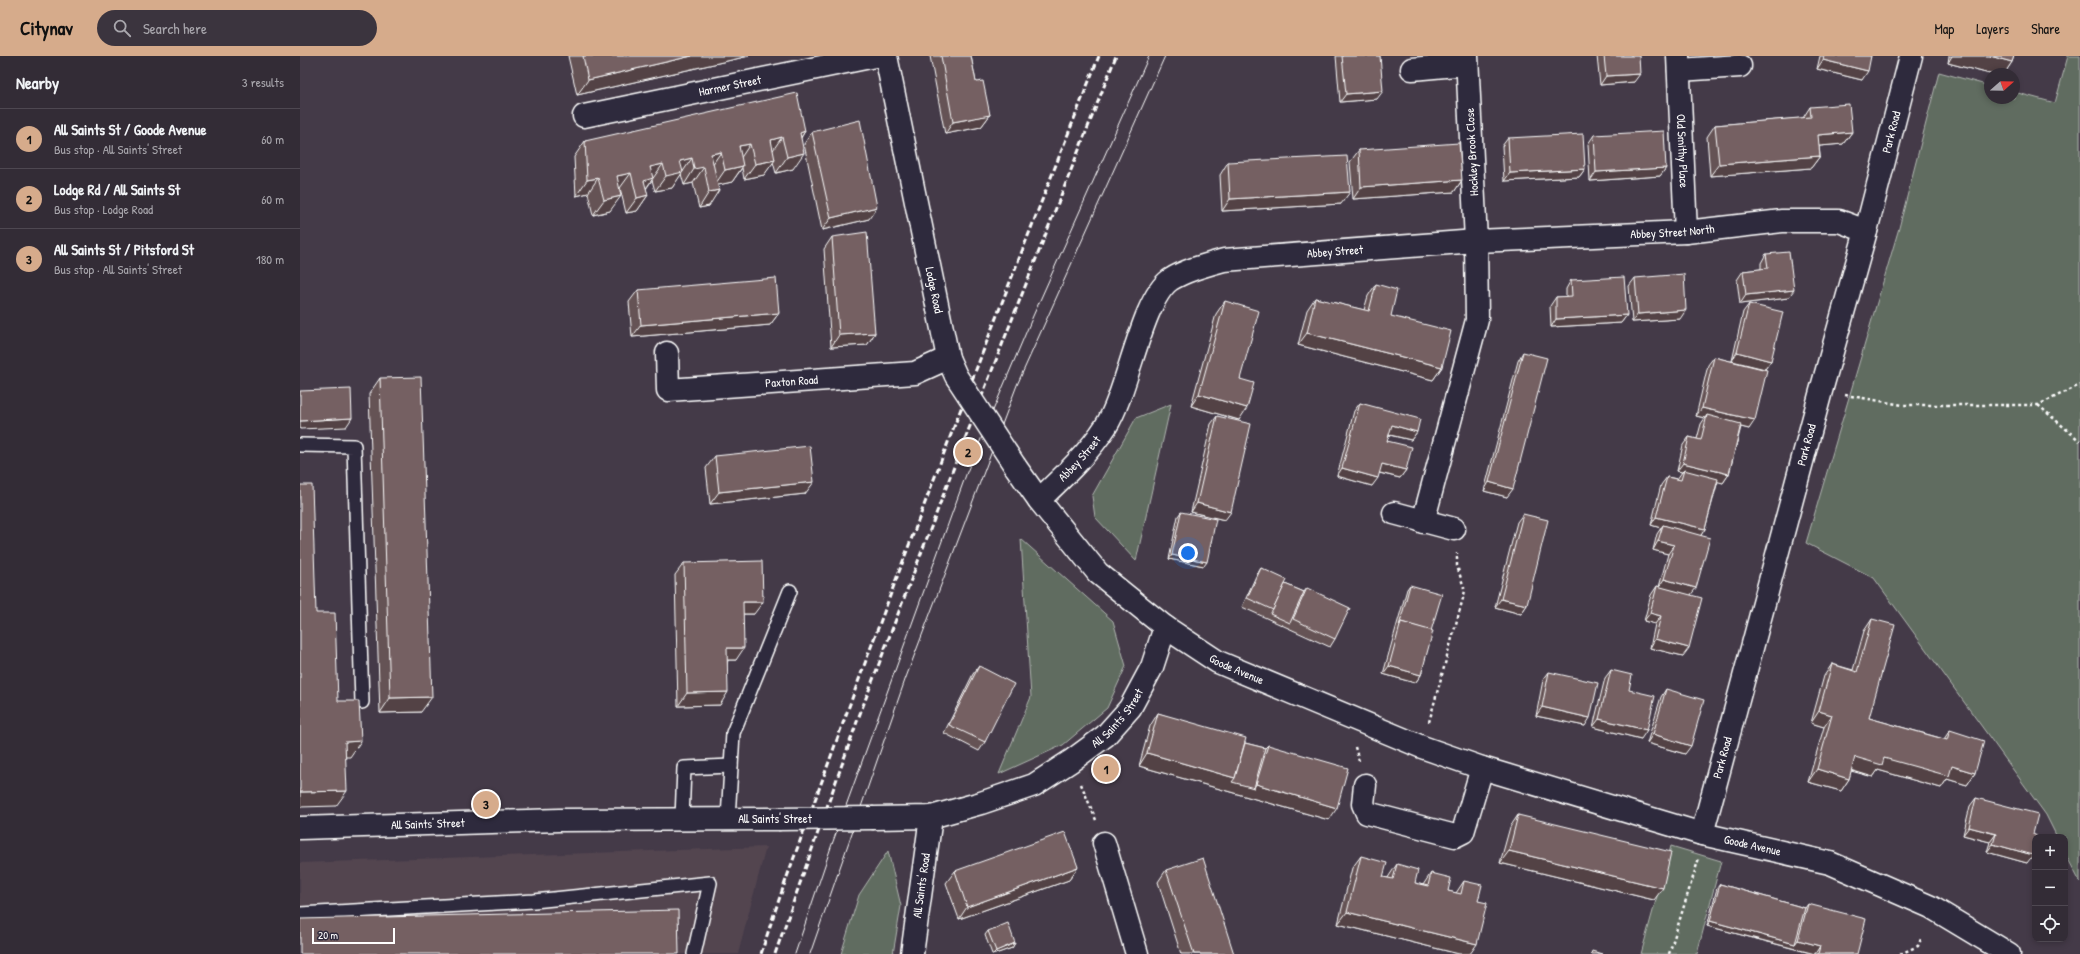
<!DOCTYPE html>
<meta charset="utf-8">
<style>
body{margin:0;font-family:"Patrick Hand",sans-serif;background:#3b343e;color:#f1f3f6}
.controls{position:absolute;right:12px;bottom:12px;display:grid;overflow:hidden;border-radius:8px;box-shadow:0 2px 6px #0003}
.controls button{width:36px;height:36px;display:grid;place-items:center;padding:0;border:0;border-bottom:1px solid #4e4851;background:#332c36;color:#f1f3f6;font:20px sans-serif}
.compass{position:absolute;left:1684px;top:12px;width:36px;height:36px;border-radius:50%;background:#332c36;box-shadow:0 2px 6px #0003;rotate:70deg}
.scale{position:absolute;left:12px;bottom:10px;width:83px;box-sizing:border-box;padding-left:4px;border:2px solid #fff;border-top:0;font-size:11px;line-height:14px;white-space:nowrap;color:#fff;-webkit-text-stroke:3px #2f2a3d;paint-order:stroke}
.you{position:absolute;left:888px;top:497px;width:14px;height:14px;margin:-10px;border:3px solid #fff;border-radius:50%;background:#1a73e8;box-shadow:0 0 0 6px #1a73e833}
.badge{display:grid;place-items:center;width:26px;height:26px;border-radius:50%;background:#d6ab8b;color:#111;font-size:13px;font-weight:700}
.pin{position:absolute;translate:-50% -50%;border:2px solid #fff;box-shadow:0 1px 4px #0006}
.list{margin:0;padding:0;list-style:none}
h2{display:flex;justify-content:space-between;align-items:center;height:52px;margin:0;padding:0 16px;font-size:17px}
h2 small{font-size:13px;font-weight:400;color:#a9a7ad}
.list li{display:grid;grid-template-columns:26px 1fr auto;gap:12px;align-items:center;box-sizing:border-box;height:60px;padding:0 16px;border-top:1px solid #4e4851}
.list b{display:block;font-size:15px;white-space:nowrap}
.list p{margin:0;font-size:13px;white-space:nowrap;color:#a9a7ad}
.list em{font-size:13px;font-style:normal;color:#a9a7ad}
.icon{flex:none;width:22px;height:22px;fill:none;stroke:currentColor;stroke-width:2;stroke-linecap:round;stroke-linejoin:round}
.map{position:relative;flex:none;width:1780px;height:898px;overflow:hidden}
header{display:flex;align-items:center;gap:24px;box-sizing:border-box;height:56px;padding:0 20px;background:#d6ab8b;color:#111}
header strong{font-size:19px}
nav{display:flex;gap:22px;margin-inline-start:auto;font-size:14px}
.search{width:280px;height:36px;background:#3b343e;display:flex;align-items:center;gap:10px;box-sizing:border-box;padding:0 14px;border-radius:22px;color:#a9a7ad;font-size:15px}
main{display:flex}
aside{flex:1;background:#332c36}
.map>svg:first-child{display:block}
.built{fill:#534550}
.green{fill:#606c61;stroke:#b0b6b0}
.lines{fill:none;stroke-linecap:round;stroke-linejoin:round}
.service-casing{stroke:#fff;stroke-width:16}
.minor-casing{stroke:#fff;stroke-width:25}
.tertiary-casing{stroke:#fff;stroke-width:25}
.path{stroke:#fff;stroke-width:2.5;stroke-dasharray:3 3;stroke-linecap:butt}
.service{stroke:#2f2a3d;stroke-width:13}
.minor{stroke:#2f2a3d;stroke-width:22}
.tertiary{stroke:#2f2a3d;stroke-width:22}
.tram{stroke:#fff;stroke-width:1}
.rail{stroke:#fff;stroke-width:3;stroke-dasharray:6 3;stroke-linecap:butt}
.minor-bridge-casing{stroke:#fff;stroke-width:25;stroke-linecap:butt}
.tertiary-bridge-casing{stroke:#fff;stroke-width:25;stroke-linecap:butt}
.minor-bridge{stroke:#2f2a3d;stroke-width:22}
.tertiary-bridge{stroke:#2f2a3d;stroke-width:22}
.wall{fill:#655354;stroke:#fff}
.shaded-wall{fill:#524345;stroke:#fff}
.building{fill:#756062;stroke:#fff}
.labels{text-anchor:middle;stroke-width:4;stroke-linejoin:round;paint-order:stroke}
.street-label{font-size:12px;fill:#fff;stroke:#2f2a3d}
</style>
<header>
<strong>Citynav</strong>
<div class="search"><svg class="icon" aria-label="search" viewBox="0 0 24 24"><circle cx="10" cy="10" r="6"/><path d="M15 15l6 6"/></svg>Search here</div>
<nav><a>Map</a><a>Layers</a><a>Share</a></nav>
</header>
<main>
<aside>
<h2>Nearby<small>3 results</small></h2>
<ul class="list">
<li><span class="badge">1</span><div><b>All Saints St / Goode Avenue</b><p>Bus stop · All Saints' Street</p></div><em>60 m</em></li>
<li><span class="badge">2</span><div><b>Lodge Rd / All Saints St</b><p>Bus stop · Lodge Road</p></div><em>60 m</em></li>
<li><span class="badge">3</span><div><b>All Saints St / Pitsford St</b><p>Bus stop · All Saints' Street</p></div><em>180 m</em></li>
</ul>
</aside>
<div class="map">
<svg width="1780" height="898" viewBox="0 0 1780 898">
<rect width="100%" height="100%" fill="#443a48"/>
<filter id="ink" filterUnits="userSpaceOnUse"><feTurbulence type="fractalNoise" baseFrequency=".025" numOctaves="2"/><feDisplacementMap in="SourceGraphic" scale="8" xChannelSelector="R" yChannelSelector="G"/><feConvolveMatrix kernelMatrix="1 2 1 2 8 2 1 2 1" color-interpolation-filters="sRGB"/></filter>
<g filter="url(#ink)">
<polygon class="built" points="466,791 438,898 0,898 0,807"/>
<g class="green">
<polygon points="1768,0 1780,0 1780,826 1765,797 1765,781 1757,781 1746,759 1574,522 1506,487 1599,172 1639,16 1690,30 1690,42 1714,42 1714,36 1755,47"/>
<polygon points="871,348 836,505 795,461 792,440 836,362"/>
<polygon points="721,483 813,565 826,610 807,652 763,689 699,718 731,641"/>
<polygon points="1371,790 1421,805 1397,898 1341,898"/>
<polygon points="588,795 601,850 593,898 541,898 559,839"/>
</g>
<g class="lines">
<defs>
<g id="service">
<polyline points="0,389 54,390 62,646"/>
<polyline points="382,763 384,712 431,710"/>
<polyline points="428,763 433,677 490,535"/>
<polyline points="0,858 234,845 410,827 394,898"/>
</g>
<g id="minor">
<path id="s1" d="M 1378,0 L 1386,176"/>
<polyline points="1112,13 1167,8"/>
<polyline points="1379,14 1440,10"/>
<path id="s2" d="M 284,60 L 575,0"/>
<path id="s3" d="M 367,297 L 368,334 L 615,317 L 648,302"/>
<path id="s4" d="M 739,444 C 763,421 788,398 806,370 C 828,336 841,245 870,224 C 886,214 906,209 924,204 L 1176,185 L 1386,176 L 1482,165 L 1539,165 L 1566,175"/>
<polyline points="1094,457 1154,473"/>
<polyline points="1123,466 1177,264 1176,185 1167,0"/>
<polyline points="1065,729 1063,748 1067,757 1155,780 1163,776 1182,712"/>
<path id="s5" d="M 574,762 L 631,761 L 681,747 L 734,729 L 771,705 L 805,680 L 830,652 L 852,611 L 865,571"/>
<path id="s6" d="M 0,772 L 259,764 L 478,763"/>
<polyline points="804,787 837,898"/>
<path id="s7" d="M 612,898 L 631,761"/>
</g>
<g id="tertiary">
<path id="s8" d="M 586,0 L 648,302 L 656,320"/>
<path id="s9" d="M 715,410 L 739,444 L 798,517 L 865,571 L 918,606 L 1122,691 L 1182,712 L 1402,778 L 1530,807 L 1631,851 L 1709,898"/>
<path id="s10" d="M 1402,778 L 1521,335 L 1566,175 L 1611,0"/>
</g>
</defs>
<use href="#service" class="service-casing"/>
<use href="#minor" class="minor-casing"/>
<use href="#tertiary" class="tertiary-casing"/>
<g class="path">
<polyline points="1545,339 1603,349 1738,349 1780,329"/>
<polyline points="1738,349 1780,385"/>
<polyline points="1129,666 1165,535 1157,510 1157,497"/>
<polyline points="1055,691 1059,705"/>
<polyline points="781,728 796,764"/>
<polyline points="1369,898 1399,802"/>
<polyline points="1600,898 1618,890 1621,883"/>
</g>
<use href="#service" class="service"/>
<use href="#minor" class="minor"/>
<use href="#tertiary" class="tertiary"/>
<g class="tram">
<polyline points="495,898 531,791 667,416 733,260 849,0"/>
<polyline points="510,898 605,624 717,329 865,0"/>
</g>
<g class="rail">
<path d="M 461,898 C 483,828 510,759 535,689 C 619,458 708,229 799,0"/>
<polyline points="475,898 558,663 657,403 816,0"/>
</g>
<defs>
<polyline id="minor-bridge" points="478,763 574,762"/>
<polyline id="tertiary-bridge" points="656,320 715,410"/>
</defs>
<use href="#minor-bridge" class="minor-bridge-casing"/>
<use href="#tertiary-bridge" class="tertiary-bridge-casing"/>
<use href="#minor-bridge" class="minor-bridge"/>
<use href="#tertiary-bridge" class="tertiary-bridge"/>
</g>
<g class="wall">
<polygon points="268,0 449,0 277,39"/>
<polygon points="630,0 671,0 676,26 690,59 681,71 645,78"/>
<polygon points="1036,0 1080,0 1077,43 1040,46"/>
<polygon points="1297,0 1339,0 1334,26 1300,29"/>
<polygon points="1520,0 1571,0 1562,24 1517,13"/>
<polygon points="1649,0 1714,0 1712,6 1704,18 1690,18 1648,7"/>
<polygon points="1510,51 1552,76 1543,88 1519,90 1520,100 1511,112 1410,120 1407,81 1415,69 1503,62"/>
<polygon points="505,75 501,82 493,113 476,117 473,106 464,119 444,123 442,112 432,126 418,129 409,150 399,152 393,127 384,129 381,118 372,132 355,135 352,124 346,133 348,139 337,155 326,157 320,132 310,155 293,159 288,137 276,140 274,101 285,85"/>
<polygon points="512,76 569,163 522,174 504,88"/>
<polygon points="1294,79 1366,112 1360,120 1290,125 1288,88"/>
<polygon points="1208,82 1285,113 1279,121 1204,125 1202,90"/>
<polygon points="1059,94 1162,124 1154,136 1053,143 1050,106"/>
<polygon points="928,106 1041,148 922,155 920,119"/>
<polygon points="532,181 575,277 567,289 531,291 524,193"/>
<polygon points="1466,198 1488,242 1440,248 1437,224 1443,215 1461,213 1461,207"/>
<polygon points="1335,222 1380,263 1332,266 1329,230"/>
<polygon points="1271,224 1327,259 1321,267 1251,271 1250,250 1256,241 1266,241 1266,233"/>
<polygon points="1076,228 1091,260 1142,311 1133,324 998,289 1007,254 1015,242 1064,254 1068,240"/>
<polygon points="338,234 479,257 470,269 332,281 329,246"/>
<polygon points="925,245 940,323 939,364 891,350 916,258"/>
<polygon points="1449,248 1471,305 1465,313 1449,373 1441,371 1429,418 1423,427 1418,425 1405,473 1401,479 1391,539 1383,600 1350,592 1355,568 1344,565 1351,539 1357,530 1359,531 1368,498 1353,494 1357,478 1361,472 1351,469 1361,429 1367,421 1377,423 1382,416 1377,415 1383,389 1389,381 1397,383 1401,368 1405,362 1396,360 1408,309 1414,301 1462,313 1432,305 1443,256"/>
<polygon points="1223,296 1207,441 1184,435 1218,305"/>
<polygon points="80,322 121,656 80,657 69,338"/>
<polygon points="1060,347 1117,376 1111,384 1089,379 1087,385 1106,414 1100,422 1079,417 1072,430 1037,420 1054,355"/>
<polygon points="917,360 925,464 891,456 911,368"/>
<polygon points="415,400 505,438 410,448 406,412"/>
<polygon points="881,456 904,510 869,503 878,460"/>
<polygon points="1223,458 1227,549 1221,558 1195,551 1217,466"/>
<polygon points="384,507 454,558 443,558 436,604 428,604 420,649 378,650 375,519"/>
<polygon points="961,512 985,528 1004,536 1007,532 1035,583 1030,591 942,551 956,520"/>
<polygon points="1110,529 1131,575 1121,619 1115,627 1083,618 1107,533"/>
<polygon points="1572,563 1569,662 1644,683 1650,674 1675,717 1667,729 1647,723 1641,732 1578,714 1573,721 1551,715 1549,723 1541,735 1508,726 1524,671 1511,667 1524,620 1532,608 1553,614 1564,575"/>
<polygon points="679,610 685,686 679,695 644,677 673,618"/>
<polygon points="1311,614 1329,634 1341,683 1293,671 1305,622"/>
<polygon points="1249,616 1285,670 1236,660 1243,624"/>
<polygon points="1366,633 1385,698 1347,687 1361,641"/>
<polygon points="858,657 945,687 965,692 968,689 1029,764 839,710 850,670"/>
<polygon points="1676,742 1733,778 1727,807 1687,796 1690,786 1663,779 1670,750"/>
<polygon points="1218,759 1354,844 1200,807 1210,771"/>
<polygon points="1061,800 1083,821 1088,822 1089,820 1097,808 1115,827 1123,829 1131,817 1148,835 1156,837 1164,825 1178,845 1170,898 1159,898 1038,868 1052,812"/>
<polygon points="778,811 769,824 659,863 646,827 655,815"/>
<polygon points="866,814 934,898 881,898 858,826"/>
<polygon points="1420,828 1505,852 1508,848 1557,898 1514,898 1407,870 1417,832"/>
<polygon points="688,875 715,887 712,892 695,898 692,898 685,879"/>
</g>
<g class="shaded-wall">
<polygon points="392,0 449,0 277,39 288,24"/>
<polygon points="1652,0 1690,0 1712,6 1704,18 1690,18 1648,7"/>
<polygon points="1523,4 1568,15 1562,24 1517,13"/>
<polygon points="1340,18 1334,26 1300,29 1306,20"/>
<polygon points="1083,35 1077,43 1040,46 1046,38"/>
<polygon points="690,59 681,71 645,78 653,66"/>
<polygon points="505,75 495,91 500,77"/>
<polygon points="1552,76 1543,88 1509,91 1518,79"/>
<polygon points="482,81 471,97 471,84"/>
<polygon points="450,88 440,103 439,90"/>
<polygon points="421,96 410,112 404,111 393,127 384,129 394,113 411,98"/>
<polygon points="504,97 493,113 476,117 487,101"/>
<polygon points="1520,100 1511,112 1410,120 1419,108"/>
<polygon points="392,102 372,132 355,135 366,120 380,105"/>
<polygon points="475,104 464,119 444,123 455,108"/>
<polygon points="363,108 342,138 344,125 350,111"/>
<polygon points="443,110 432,126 414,130 425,114"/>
<polygon points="1366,112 1360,120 1290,125 1296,116"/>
<polygon points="1285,113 1279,121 1204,125 1210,117"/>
<polygon points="331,117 320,132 306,135 317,120"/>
<polygon points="298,122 288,137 276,140 287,124"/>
<polygon points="1162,124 1154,136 1053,143 1061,131"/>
<polygon points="419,134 409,150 399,152 409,136"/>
<polygon points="1050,136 1041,148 922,155 930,143"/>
<polygon points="348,139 337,155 326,157 337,142"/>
<polygon points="321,140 310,155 293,159 304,144"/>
<polygon points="577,151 569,163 522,174 531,162"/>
<polygon points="1494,234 1488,242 1440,248 1446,239"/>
<polygon points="1386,254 1380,263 1332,266 1338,258"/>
<polygon points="479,257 470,269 332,281 341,269"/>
<polygon points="1327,259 1321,267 1251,271 1256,263"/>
<polygon points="575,277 567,289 531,291 539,279"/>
<polygon points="1007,277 1142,311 1133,324 998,289"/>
<polygon points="1437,296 1471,305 1465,313 1432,305"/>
<polygon points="899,338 947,352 939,364 891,350"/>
<polygon points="1402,352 1455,364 1449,373 1406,362 1407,359 1405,362 1396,360"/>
<polygon points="52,362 46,371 0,373 0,365"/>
<polygon points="1092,369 1117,376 1111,384 1086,378"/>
<polygon points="1383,407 1429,418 1423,427 1383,417 1384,414 1382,416 1377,415"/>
<polygon points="1082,408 1106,414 1100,422 1076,416"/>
<polygon points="1042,412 1078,422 1072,430 1037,420"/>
<polygon points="514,426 505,438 410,448 419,436"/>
<polygon points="1189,426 1213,433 1207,441 1184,435"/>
<polygon points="897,447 931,456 925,464 891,456"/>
<polygon points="1356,461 1405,473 1399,482 1363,469 1361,472 1351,469"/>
<polygon points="1358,485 1374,489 1368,498 1353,494"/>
<polygon points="872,499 907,506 904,510 869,503"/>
<polygon points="1364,523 1396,532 1390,540 1359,531"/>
<polygon points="1201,543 1227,549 1221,558 1195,551"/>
<polygon points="443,546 463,546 454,558 435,558"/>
<polygon points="1350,557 1361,560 1355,568 1344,565"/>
<polygon points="1355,583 1389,592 1383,600 1350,592"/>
<polygon points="427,592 444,592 436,604 419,604"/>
<polygon points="1089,610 1121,619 1115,627 1083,618"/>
<polygon points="428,636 420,649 378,650 387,637"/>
<polygon points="132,641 121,656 80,657 90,642"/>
<polygon points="1242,651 1290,662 1285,670 1236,660"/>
<polygon points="1519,655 1532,659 1524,671 1511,667"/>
<polygon points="1299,663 1347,674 1341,683 1293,671"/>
<polygon points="1353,678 1391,690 1385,698 1347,687"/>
<polygon points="61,685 50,701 34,701 45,686"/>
<polygon points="847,697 935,722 954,732 956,728 1037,752 1029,764 839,710"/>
<polygon points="1555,701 1584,702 1652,710 1675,717 1667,729 1647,723 1641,732 1578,714 1573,721 1547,713"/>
<polygon points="1517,713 1549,723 1541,735 1508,726"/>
<polygon points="47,735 36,750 0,751 0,736"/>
<polygon points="1669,771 1696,778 1690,786 1663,779"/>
<polygon points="1693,788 1733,799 1727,807 1687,796"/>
<polygon points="1209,795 1363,832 1354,844 1200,807"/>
<polygon points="778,811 769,824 659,863 667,851"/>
<polygon points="1047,856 1177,888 1170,898 1159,898 1038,868"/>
<polygon points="1410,865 1495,888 1498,884 1520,890 1515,898 1407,870"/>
<polygon points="715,887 712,892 695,898 693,898 696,895"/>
</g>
<g class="building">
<polygon points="283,0 392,0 288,24"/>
<polygon points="641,0 671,0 676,26 683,25 690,59 653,66"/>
<polygon points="1042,0 1080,0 1083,35 1046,38"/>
<polygon points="1304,0 1339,0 1340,18 1306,20"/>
<polygon points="1524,0 1571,0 1568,15 1523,4"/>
<polygon points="1690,0 1714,0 1712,6"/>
<polygon points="497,37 505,75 500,77 504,97 487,101 482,81 471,84 475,104 455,108 450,88 439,90 443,110 425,114 421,96 411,98 419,134 409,136 404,111 394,113 392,102 380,105 383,116 366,120 363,108 350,111 353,122 344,125 348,139 337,142 331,117 317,120 321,140 304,144 298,122 287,124 285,85"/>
<polygon points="1549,48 1552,76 1518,79 1520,100 1419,108 1415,69 1511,61 1510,51"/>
<polygon points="560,64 577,151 531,162 512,76"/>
<polygon points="1364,75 1366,112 1296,116 1294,79"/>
<polygon points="1283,78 1285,113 1210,117 1208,82"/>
<polygon points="1159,87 1162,124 1061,131 1059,94"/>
<polygon points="1047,100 1050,136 930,143 928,106"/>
<polygon points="567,176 575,277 539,279 532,181"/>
<polygon points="1489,196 1494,234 1446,239 1443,215 1468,212 1466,198"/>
<polygon points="1384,218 1386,254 1338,258 1335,222"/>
<polygon points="1324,221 1327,259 1256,263 1256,241 1272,240 1271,224"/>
<polygon points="476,222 479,257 341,269 338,234"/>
<polygon points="1076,228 1097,234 1091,260 1151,275 1142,311 1007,277 1015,242 1069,255"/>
<polygon points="925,245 959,255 940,323 954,327 947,352 899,338"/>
<polygon points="1449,248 1483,256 1471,305 1437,296"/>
<polygon points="1223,296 1247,302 1213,433 1189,426"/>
<polygon points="1414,301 1467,314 1455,364 1402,352"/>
<polygon points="121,321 132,641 90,642 80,322"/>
<polygon points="51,333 52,362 0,365 0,335"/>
<polygon points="1060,347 1120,363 1117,376 1092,369 1087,385 1112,391 1106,414 1082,408 1078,422 1042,412"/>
<polygon points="1407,359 1441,368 1429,418 1383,407 1389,381 1401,384"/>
<polygon points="917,360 951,368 931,456 897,447"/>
<polygon points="510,390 514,426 419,436 415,400"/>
<polygon points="1384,414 1418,423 1405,473 1356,461 1367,421 1381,424"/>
<polygon points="0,429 12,429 16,557 35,557 38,645 59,645 61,685 45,686 47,735 0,736"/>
<polygon points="881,456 916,463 907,506 872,499"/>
<polygon points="1223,458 1248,464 1227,549 1201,543"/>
<polygon points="1363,469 1410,482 1396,532 1364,523 1374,489 1358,485"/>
<polygon points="462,505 463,546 443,546 444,592 427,592 428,636 387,637 384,507"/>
<polygon points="961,512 987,524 973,554 947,542"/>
<polygon points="985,528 1004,536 990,567 970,558 973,554"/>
<polygon points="1110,529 1142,538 1131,575 1101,566 1099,570"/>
<polygon points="1357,530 1402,542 1389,592 1355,583 1361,560 1350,557"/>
<polygon points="1007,532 1050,552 1035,583 993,563"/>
<polygon points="1572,563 1595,569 1569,662 1647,684 1650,674 1684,685 1675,717 1652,710 1649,720 1584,702 1582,709 1555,701 1549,723 1517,713 1532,659 1519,655 1532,608 1557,616"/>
<polygon points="1101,566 1133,575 1121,619 1089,610"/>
<polygon points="679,610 714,628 685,686 649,669"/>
<polygon points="1311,614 1332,619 1329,634 1355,640 1347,674 1299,663"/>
<polygon points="1249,616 1298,627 1290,662 1242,651"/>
<polygon points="1366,633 1404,644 1391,690 1353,678"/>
<polygon points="858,657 946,682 935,722 847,697"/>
<polygon points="945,687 965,692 954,732 932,726 935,722"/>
<polygon points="968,689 1048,712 1037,752 956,728"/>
<polygon points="1676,742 1738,758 1733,778 1737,780 1737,781 1735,781 1735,789 1733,799 1693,788 1696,778 1669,771"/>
<polygon points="1218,759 1371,796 1363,832 1209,795"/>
<polygon points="765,776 778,811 667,851 655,815"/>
<polygon points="1061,800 1087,807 1083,821 1093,823 1097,808 1118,814 1115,827 1128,830 1131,817 1151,822 1148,835 1161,838 1164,825 1182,829 1178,845 1187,847 1177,888 1047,856"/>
<polygon points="903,802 934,898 894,898 866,814"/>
<polygon points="1420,828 1505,852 1495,888 1410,865"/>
<polygon points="1508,848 1566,863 1557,898 1518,898 1520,890 1498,884"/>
<polygon points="378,854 379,898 0,898 0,863"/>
<polygon points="708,867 715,887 696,895 688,875"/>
<polygon points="1292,895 1302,898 1291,898"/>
</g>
</g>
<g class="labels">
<g class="street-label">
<text dy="4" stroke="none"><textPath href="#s2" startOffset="149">Harmer Street</textPath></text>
<text dy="4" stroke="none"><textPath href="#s10" startOffset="727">Park Road</textPath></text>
<text dy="4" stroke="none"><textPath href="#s1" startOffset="95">Old Smithy Place</textPath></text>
<text transform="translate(1172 96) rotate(-93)" y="4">Hockley Brook Close</text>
<text dy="4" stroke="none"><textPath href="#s4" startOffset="768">Abbey Street North</textPath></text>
<text dy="4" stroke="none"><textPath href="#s4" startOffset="430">Abbey Street</textPath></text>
<text dy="4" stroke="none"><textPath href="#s8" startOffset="239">Lodge Road</textPath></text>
<text dy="4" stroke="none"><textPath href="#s3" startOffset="161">Paxton Road</textPath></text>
<text dy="4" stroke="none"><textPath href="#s10" startOffset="403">Park Road</textPath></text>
<text dy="4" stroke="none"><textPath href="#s4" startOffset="58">Abbey Street</textPath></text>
<text dy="4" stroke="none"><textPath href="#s9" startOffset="305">Goode Avenue</textPath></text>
<text dy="4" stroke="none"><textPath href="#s5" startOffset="273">All Saints' Street</textPath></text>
<text dy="4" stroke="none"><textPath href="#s10" startOffset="79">Park Road</textPath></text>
<text x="475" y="767">All Saints' Street</text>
<text dy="4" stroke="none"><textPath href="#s6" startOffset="128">All Saints' Street</textPath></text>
<text dy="4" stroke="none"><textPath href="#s9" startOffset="851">Goode Avenue</textPath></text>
<text dy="4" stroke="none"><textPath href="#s7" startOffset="69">All Saints' Road</textPath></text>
</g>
</g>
</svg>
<div class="controls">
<button>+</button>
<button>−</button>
<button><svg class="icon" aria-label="locate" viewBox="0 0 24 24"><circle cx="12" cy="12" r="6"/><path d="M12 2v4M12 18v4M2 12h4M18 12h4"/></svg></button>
</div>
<svg class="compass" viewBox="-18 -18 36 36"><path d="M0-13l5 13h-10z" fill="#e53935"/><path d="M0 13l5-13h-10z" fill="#a9a7ad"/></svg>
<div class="scale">20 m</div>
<div class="you"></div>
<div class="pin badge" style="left:806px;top:713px">1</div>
<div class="pin badge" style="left:668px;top:396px">2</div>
<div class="pin badge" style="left:186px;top:748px">3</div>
</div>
</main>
